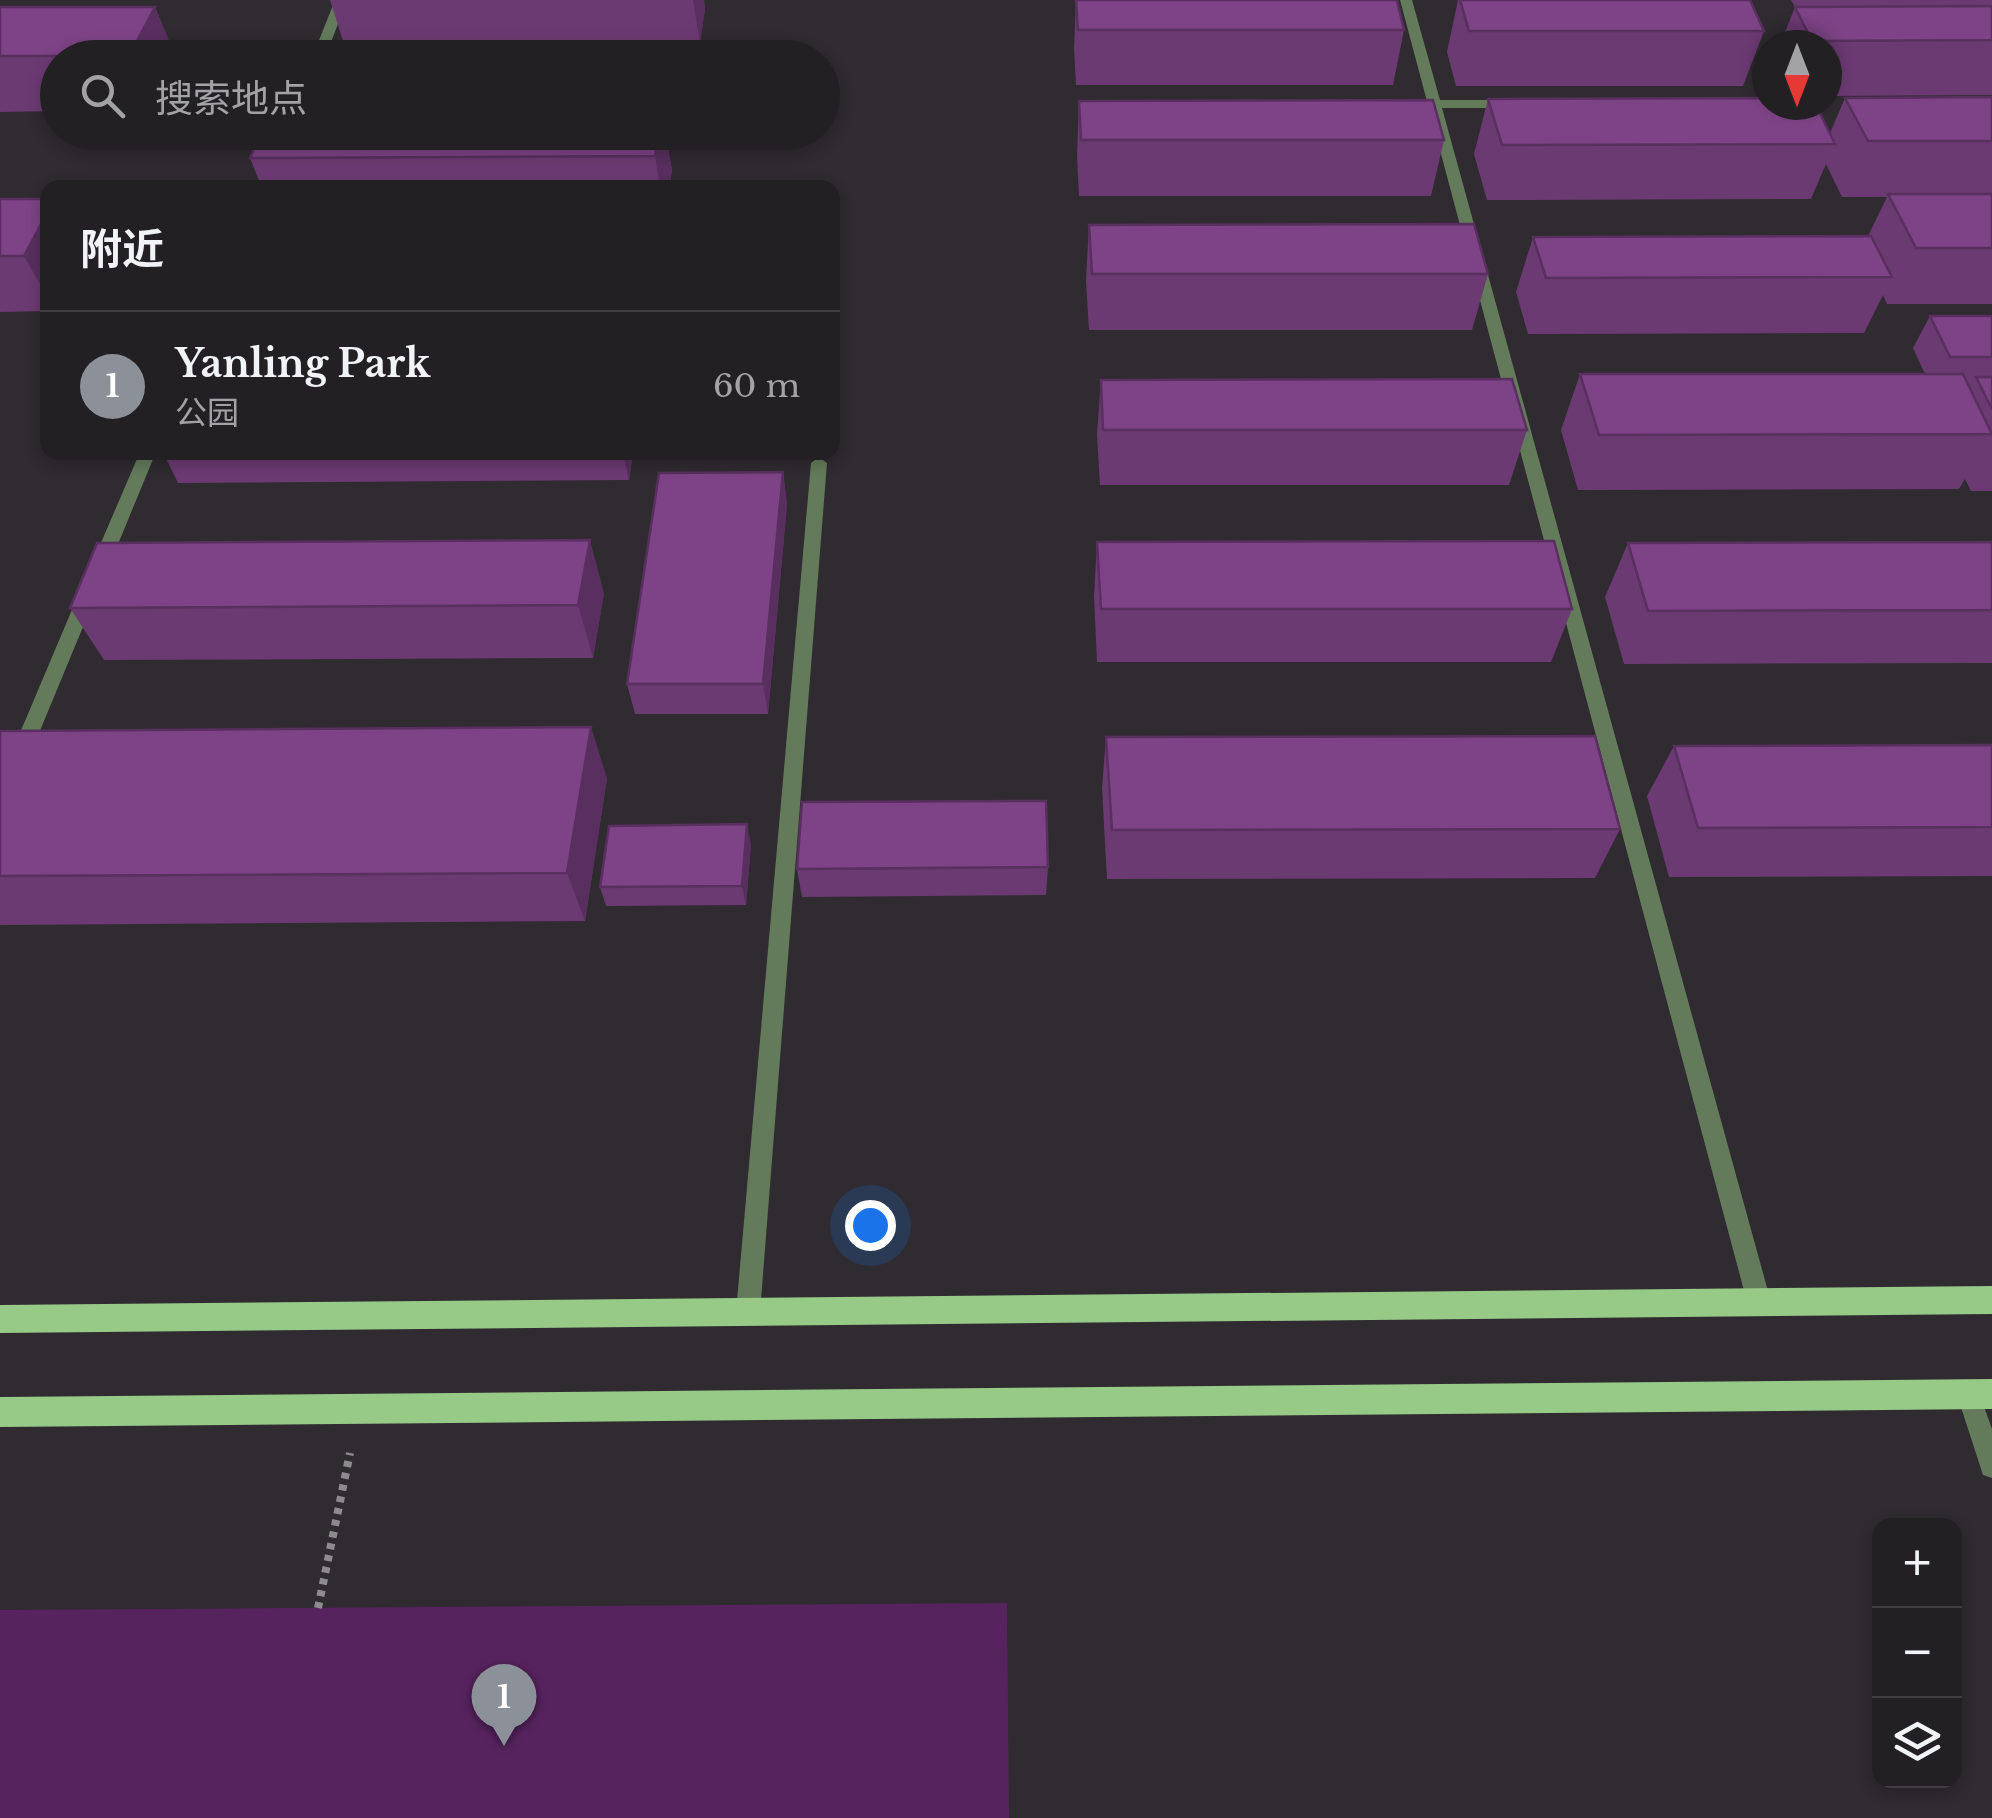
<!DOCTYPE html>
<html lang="zh">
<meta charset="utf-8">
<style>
body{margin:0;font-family:"Libre Baskerville","Noto Sans SC",serif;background:#2f2d31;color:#f1f3f6}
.controls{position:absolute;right:30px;bottom:30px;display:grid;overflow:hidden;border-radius:20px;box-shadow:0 5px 15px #0003}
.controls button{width:90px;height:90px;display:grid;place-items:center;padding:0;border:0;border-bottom:2px solid #403e41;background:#232024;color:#f1f3f6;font:50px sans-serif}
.compass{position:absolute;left:1752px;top:30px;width:90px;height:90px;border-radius:50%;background:#232024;box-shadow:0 5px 15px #0003;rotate:180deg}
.you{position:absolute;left:870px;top:1225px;width:35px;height:35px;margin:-25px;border:8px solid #fff;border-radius:50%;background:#1a73e8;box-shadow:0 0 0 15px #1a73e833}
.badge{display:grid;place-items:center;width:65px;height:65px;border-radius:50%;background:#8c9099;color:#fff;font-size:32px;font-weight:700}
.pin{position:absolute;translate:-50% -82px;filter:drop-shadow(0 2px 5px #0008)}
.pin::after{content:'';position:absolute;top:52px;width:35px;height:30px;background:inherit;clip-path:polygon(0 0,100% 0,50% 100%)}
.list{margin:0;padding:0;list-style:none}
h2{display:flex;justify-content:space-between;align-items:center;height:130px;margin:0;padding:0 40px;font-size:42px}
h2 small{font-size:32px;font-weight:400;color:#a3a3a6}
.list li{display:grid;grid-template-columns:65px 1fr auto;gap:30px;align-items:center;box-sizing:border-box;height:150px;padding:0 40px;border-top:2px solid #403e41}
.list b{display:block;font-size:38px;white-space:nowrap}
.list p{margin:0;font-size:32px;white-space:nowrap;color:#a3a3a6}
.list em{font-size:32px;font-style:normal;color:#a3a3a6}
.icon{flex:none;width:55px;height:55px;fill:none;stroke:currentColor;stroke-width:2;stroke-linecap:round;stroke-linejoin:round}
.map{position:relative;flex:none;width:1992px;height:1818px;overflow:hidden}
.search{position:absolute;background:#232024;box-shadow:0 5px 15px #0003;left:40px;top:40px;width:800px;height:110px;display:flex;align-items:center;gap:25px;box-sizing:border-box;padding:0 35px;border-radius:55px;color:#a3a3a6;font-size:38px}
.panel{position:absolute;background:#232024;box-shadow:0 5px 15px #0003;left:40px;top:180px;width:800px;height:280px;border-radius:20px}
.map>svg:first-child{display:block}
.green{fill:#57235f}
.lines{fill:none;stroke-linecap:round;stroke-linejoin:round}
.path{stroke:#8e8b8f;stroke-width:8;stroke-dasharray:6 6;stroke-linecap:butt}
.service{fill:#637b5b;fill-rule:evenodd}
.primary{fill:#97c987;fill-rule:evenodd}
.wall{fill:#6c3a73}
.shaded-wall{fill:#582f5e}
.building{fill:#7d4386;stroke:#582f5e;stroke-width:2.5}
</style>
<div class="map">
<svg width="1992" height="1818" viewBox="0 0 1992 1818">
<rect width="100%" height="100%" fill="#2f2b30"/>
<polygon class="green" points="1007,1603 1009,1818 0,1818 0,1610"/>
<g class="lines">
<polyline class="path" points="318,1608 350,1453"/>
<g class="service">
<polygon points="335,0 347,0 325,58 312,58"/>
<polygon points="1400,0 1412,0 1440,100 1512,100 1519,104 1512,108 1442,108 1771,1302 1767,1310 1759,1313 1751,1310 1747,1302"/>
<polygon points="140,452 156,452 109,566 106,570 94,570 91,566"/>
<polygon points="819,457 827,463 760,1312 756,1320 748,1323 740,1320 736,1312 811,463"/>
<polygon points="86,592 95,598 10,803 0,811 0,780 77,598"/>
<polygon points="1969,1383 1977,1387 1992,1429 1992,1478 1983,1475 1957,1395 1961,1387"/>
</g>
<g class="primary">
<polygon points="1992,1286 1992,1314 0,1333 0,1305"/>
<polygon points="1992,1379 1992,1409 0,1427 0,1397"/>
</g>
</g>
<g class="wall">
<polygon points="330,0 704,0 705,9 700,43 344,44"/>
<polygon points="1076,0 1404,30 1393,85 1076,85 1074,48"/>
<polygon points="1458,0 1750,0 1764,31 1743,86 1456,86 1447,52"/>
<polygon points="1791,0 1992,0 1992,95 1827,96 1827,45 1780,45 1795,7"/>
<polygon points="0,7 155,7 176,58 58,58 58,111 0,112"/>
<polygon points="1992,97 1992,304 1887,304 1883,295 1864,333 1528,334 1516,292 1533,237 1868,236 1887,197 1842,197 1826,164 1811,199 1487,200 1474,154 1488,99 1830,133 1845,98"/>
<polygon points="1079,101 1444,140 1431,196 1079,196 1077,156"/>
<polygon points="261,132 665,132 672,170 669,188 262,188 250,158"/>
<polygon points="0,199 48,199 48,311 0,312"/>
<polygon points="1089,225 1488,274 1472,330 1089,330 1086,281"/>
<polygon points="1930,316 1992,316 1992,491 1971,491 1965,479 1959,489 1578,490 1561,430 1580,374 1925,374 1913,348"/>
<polygon points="1101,380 1527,430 1509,485 1100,485 1097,435"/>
<polygon points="163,452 633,452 629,480 178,483"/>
<polygon points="783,472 787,504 768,714 635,714 627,684"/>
<polygon points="1097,542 1572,609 1551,662 1097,662 1094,596"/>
<polygon points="1992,542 1992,663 1624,664 1605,597 1628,543"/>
<polygon points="604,593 593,658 104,660 70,608"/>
<polygon points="0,731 607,778 585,921 0,925"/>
<polygon points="1106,737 1620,829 1595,878 1107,879 1102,788"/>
<polygon points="1992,745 1992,876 1669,877 1647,796 1674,746"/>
<polygon points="751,844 746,905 606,906 600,887"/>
<polygon points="1048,867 1046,895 802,897 797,869"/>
</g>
<g class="shaded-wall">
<polygon points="693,0 704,0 705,9 700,43"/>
<polygon points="155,7 176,58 130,58 129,56"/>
<polygon points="659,132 665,132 672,170 669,188 660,188 655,156"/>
<polygon points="48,211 48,298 24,256"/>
<polygon points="622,452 633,452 629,480"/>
<polygon points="783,472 787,504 768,714 763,684"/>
<polygon points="590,540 604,593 593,658 578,605"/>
<polygon points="591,727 607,778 585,921 567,873"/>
<polygon points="747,824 751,844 746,905 742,886"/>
</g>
<g class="building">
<polygon points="1076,0 1397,0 1404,30 1078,30"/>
<polygon points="1460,0 1750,0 1764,31 1469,31"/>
<polygon points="1992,6 1992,40 1812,41 1795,7"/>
<polygon points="0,7 155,7 129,56 0,56"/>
<polygon points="1992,97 1992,141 1868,141 1845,98"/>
<polygon points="1767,98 1767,105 1816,105 1835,144 1502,145 1488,99"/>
<polygon points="1433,100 1444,140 1081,140 1079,101"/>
<polygon points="261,132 659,132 655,156 250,158"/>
<polygon points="1888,194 1992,194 1992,248 1916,248"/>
<polygon points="0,199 48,199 48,211 24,256 0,256"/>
<polygon points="1474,224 1488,274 1092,274 1089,225"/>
<polygon points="1871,236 1892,277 1546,278 1533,237"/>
<polygon points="1930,316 1992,316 1992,357 1950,357"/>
<polygon points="1580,374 1963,374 1992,434 1599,435"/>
<polygon points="1976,377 1992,377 1992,409"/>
<polygon points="1512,379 1527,430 1103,430 1101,380"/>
<polygon points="783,472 763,684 627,684 659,473"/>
<polygon points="590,540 578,605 70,608 97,543"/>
<polygon points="1554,541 1572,609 1101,609 1097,542"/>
<polygon points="1992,542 1992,610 1648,611 1628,543"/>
<polygon points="591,727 567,873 0,876 0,731"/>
<polygon points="1595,736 1620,829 1112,830 1106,737"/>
<polygon points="1992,745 1992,827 1698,828 1674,746"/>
<polygon points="1046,801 1048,867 797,869 802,802"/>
<polygon points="747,824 742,886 600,887 609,826"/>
</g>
</svg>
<div class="controls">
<button>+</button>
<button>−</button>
<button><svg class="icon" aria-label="layers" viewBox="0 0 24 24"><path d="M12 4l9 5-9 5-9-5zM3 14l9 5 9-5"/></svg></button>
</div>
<svg class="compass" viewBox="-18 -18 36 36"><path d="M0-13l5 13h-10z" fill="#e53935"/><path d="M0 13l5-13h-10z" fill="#a3a3a6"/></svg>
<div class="you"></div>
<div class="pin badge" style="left:504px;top:1746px">1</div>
<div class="search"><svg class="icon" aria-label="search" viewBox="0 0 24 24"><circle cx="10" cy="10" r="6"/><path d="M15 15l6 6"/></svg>搜索地点</div>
<section class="panel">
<h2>附近<small></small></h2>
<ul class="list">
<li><span class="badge">1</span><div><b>Yanling Park</b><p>公园</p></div><em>60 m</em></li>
</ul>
</section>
</div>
